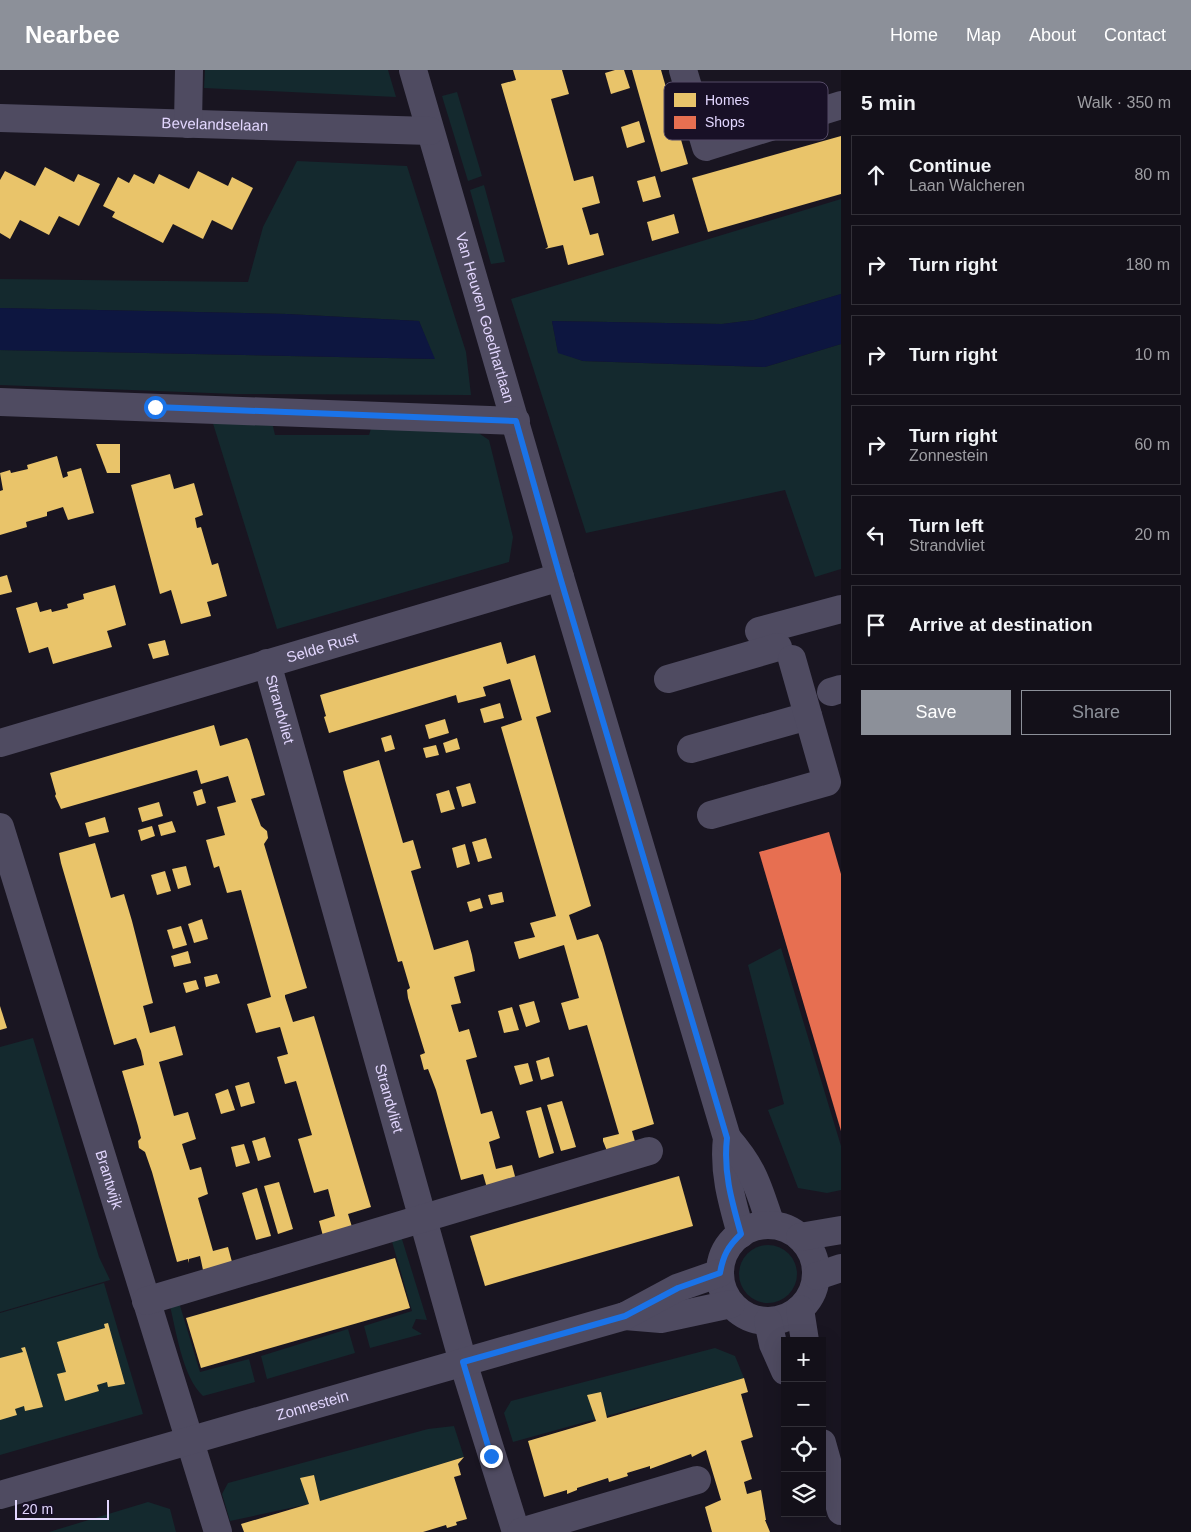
<!DOCTYPE html>
<meta charset="utf-8">
<style>
body{margin:0;font-family:Arial,sans-serif;background:#201e26;color:#f1f3f6}
.controls{position:absolute;right:15px;bottom:15px;display:grid;overflow:hidden;border-radius:0px;box-shadow:0 5px 20px #0002}
.controls button{width:45px;height:45px;display:grid;place-items:center;padding:0;border:0;border-bottom:1px solid #323038;background:#131019;color:#f1f3f6;font:25px sans-serif}
.scale{position:absolute;left:15px;bottom:12px;width:94px;box-sizing:border-box;padding-left:5px;border:2px solid #e2d6fe;border-top:0;font-size:14px;line-height:18px;white-space:nowrap;color:#e2d6fe;-webkit-text-stroke:4px #181026;paint-order:stroke}
.stop{position:absolute;width:15px;height:15px;margin:-11px;border:4px solid #1a73e8;border-radius:50%;background:#fff}
.stop.end{background:#1a73e8;border-color:#fff;box-shadow:0 1px 5px #0008}
.list{margin:0;padding:0;list-style:none}
h2{display:flex;justify-content:space-between;align-items:center;height:65px;margin:0;padding:0 20px;font-size:21px}
h2 small{font-size:16px;font-weight:400;color:#9d9da2}
.list li{display:grid;grid-template-columns:32px 1fr auto;gap:15px;align-items:center;box-sizing:border-box;height:80px;margin:0 10px 10px;padding:0 10px;border:1px solid #323038;border-radius:0px}
.list b{display:block;font-size:19px;white-space:nowrap}
.list p{margin:0;font-size:16px;white-space:nowrap;color:#9d9da2}
.list em{font-size:16px;font-style:normal;color:#9d9da2}
.actions{display:flex;gap:10px;padding:15px 20px}
.actions a{flex:1;padding:11px 0;border:1px solid #8c9099;border-radius:0px;text-align:center;font-size:18px;color:#8c9099}
.actions .main{background:#8c9099;color:#fff}
.icon{flex:none;width:28px;height:28px;fill:none;stroke:currentColor;stroke-width:2;stroke-linecap:round;stroke-linejoin:round}
.map{position:relative;flex:none;width:841px;height:1462px;overflow:hidden}
header{display:flex;align-items:center;gap:30px;box-sizing:border-box;height:70px;padding:0 25px;background:#8c9099;color:#fff}
header strong{font-size:24px}
nav{display:flex;gap:28px;margin-inline-start:auto;font-size:18px}
main{display:flex}
aside{flex:1;background:#131019}
.map>svg:first-child{display:block}
.green{fill:#14292e}
.water{fill:#0d1640}
.homes{fill:#e9c46a}
.shops{fill:#e76f51}
.lines{fill:none;stroke-linecap:round;stroke-linejoin:round}
.minor{stroke:#4f4b61;stroke-width:28}
.route{stroke:#1a73e8;stroke-width:6}
.labels{text-anchor:middle;stroke-width:5;stroke-linejoin:round;paint-order:stroke}
.street-label{font-size:15px;fill:#e2d6fe;stroke:#181026}
.key{fill:#181026;stroke:#554b67;stroke-width:1}
.key-label{font-size:14px;fill:#e2d6fe}
</style>
<header>
<strong>Nearbee</strong>
<nav><a>Home</a><a>Map</a><a>About</a><a>Contact</a></nav>
</header>
<main>
<div class="map">
<svg width="841" height="1462" viewBox="0 0 841 1462">
<rect width="100%" height="100%" fill="#191521"/>
<g class="green">
<polygon points="205,0 388,0 396,27 204,18"/>
<polygon points="457,22 482,106 468,111 442,26"/>
<polygon points="297,91 407,96 466,282 471,325 236,324 0,315 0,280 434,289 419,251 287,244 0,238 0,209 248,212 263,157"/>
<polygon points="484,115 505,192 491,194 470,120"/>
<polygon points="841,129 841,224 754,250 722,254 552,251 558,282 583,291 765,297 841,274 841,499 815,507 785,420 586,463 511,229"/>
<polygon points="211,347 271,348 275,365 369,365 373,352 471,358 489,370 513,467 509,492 277,559"/>
<polygon points="781,878 841,1076 841,1120 827,1123 798,1118 768,1040 784,1034 748,895"/>
<polygon points="33,968 99,1187 110,1210 0,1242 0,977"/>
<polygon points="401,1166 427,1250 416,1249 412,1258 422,1264 370,1278 364,1256 412,1241 391,1168"/>
<circle cx="768" cy="1204" r="29"/>
<polygon points="104,1213 143,1344 0,1385 0,1243"/>
<path d="M 178,1229 L 200,1302 L 249,1289 L 255,1312 L 203,1326 C 182,1307 176,1259 169,1232 Z"/>
<polygon points="348,1259 355,1283 267,1309 261,1286"/>
<polygon points="715,1278 735,1286 744,1308 513,1372 504,1343 511,1331"/>
<polygon points="454,1356 464,1387 320,1431 314,1405 301,1408 309,1434 230,1451 222,1424 228,1413 428,1359"/>
<polygon points="148,1432 170,1439 176,1462 49,1462"/>
</g>
<g class="water">
<polygon points="841,224 841,274 765,297 583,291 558,283 552,251 722,254 754,250"/>
<polygon points="0,238 287,244 419,251 435,289 0,280"/>
</g>
<g class="homes">
<polygon points="513,0 562,0 569,24 551,29 574,111 593,106 600,133 582,138 590,165 598,163 604,185 568,195 563,175 545,179 548,177 501,14 516,10"/>
<polygon points="615,0 624,0 630,18 611,24 605,3"/>
<polygon points="632,0 661,0 688,94 661,102"/>
<polygon points="639,51 645,72 627,78 621,57"/>
<polygon points="841,66 841,124 708,162 692,108"/>
<polygon points="45,97 74,112 78,104 100,114 79,156 59,146 49,165 20,150 10,169 0,163 0,110 5,101 35,116"/>
<polygon points="198,101 228,116 232,107 253,118 232,160 212,150 203,169 173,154 163,173 112,147 115,142 103,136 118,107 129,113 134,104 154,114 159,104 189,119"/>
<polygon points="655,106 661,127 643,132 637,111"/>
<polygon points="674,144 679,163 652,171 647,152"/>
<polygon points="96,374 120,374 120,403 107,403"/>
<polygon points="57,386 63,408 68,406 67,402 81,398 94,443 68,450 63,437 47,442 47,446 26,452 27,457 0,465 0,421 3,420 0,403 10,400 11,403 28,399 27,395"/>
<polygon points="170,404 174,419 194,413 203,445 195,448 197,458 201,457 212,495 218,493 227,526 207,532 211,546 181,554 171,520 160,524 131,415"/>
<polygon points="7,505 12,522 0,525 0,507"/>
<polygon points="115,515 126,555 107,561 112,577 53,594 48,577 29,583 16,538 37,532 40,542 51,539 52,542 68,538 67,534 84,529 83,524"/>
<polygon points="165,570 169,585 153,589 148,574"/>
<polygon points="501,572 507,594 535,585 551,642 536,647 591,836 569,845 577,870 598,864 602,873 654,1054 632,1061 636,1075 607,1081 603,1071 603,1068 619,1064 587,955 569,960 561,933 579,928 564,875 519,889 514,872 535,867 530,853 556,846 501,657 522,650 510,609 483,617 486,626 458,633 456,625 329,663 324,647 326,646 320,625"/>
<polygon points="500,633 504,648 484,653 480,639"/>
<polygon points="445,649 449,663 429,669 425,655"/>
<polygon points="214,655 220,676 247,668 249,671 265,725 251,729 261,756 267,761 268,768 264,774 307,918 285,925 285,927 293,952 314,946 371,1137 348,1144 352,1157 323,1166 319,1151 335,1146 328,1119 314,1123 298,1069 312,1065 296,1011 285,1014 277,987 288,984 280,957 256,963 247,934 271,927 241,820 227,823 219,796 214,798 206,770 225,765 217,737 236,732 228,706 201,714 197,700 61,739 55,726 56,724 50,703"/>
<polygon points="391,665 395,679 385,682 381,668"/>
<polygon points="457,668 460,679 446,683 443,673"/>
<polygon points="436,675 439,685 426,688 423,678"/>
<polygon points="379,690 403,773 413,770 421,798 411,801 434,880 468,870 472,885 475,901 454,907 461,933 451,935 459,962 469,959 477,987 466,990 481,1044 492,1041 500,1068 489,1072 496,1099 512,1095 516,1110 487,1118 483,1104 461,1110 436,1020 428,999 424,1000 420,985 425,983 408,928 407,920 410,918 402,891 398,892 345,710 343,701"/>
<polygon points="470,713 476,733 462,737 456,717"/>
<polygon points="202,719 206,733 197,736 193,722"/>
<polygon points="449,720 455,739 441,743 436,724"/>
<polygon points="159,732 163,746 142,752 138,738"/>
<polygon points="105,747 109,762 89,767 85,753"/>
<polygon points="172,751 176,762 161,766 158,755"/>
<polygon points="152,756 155,766 141,771 138,760"/>
<polygon points="486,768 492,788 478,792 472,772"/>
<polygon points="95,773 111,828 124,824 132,851 153,933 143,936 150,963 175,956 183,985 159,992 174,1046 188,1042 196,1069 182,1074 190,1100 201,1097 208,1124 198,1128 213,1181 228,1177 232,1192 203,1200 200,1186 189,1189 189,1193 188,1189 177,1192 152,1102 145,1082 139,1078 138,1071 141,1068 138,1056 122,1001 144,995 141,981 136,968 114,975 61,793 59,783"/>
<polygon points="465,774 470,794 457,798 452,778"/>
<polygon points="186,796 191,815 178,819 172,799"/>
<polygon points="165,801 171,821 157,825 151,805"/>
<polygon points="502,822 504,832 491,835 488,825"/>
<polygon points="480,828 483,838 470,842 467,832"/>
<polygon points="202,849 208,869 194,873 188,854"/>
<polygon points="181,856 187,875 173,879 167,860"/>
<polygon points="188,881 191,893 174,897 171,886"/>
<polygon points="217,904 220,913 206,917 204,907"/>
<polygon points="196,910 199,919 186,923 183,913"/>
<polygon points="534,931 540,952 526,957 519,935"/>
<polygon points="0,936 7,958 0,960"/>
<polygon points="512,937 519,960 504,963 498,941"/>
<polygon points="549,987 554,1006 541,1010 536,991"/>
<polygon points="528,993 533,1011 520,1015 514,996"/>
<polygon points="249,1012 255,1033 241,1037 235,1016"/>
<polygon points="228,1019 235,1040 221,1044 215,1024"/>
<polygon points="562,1031 576,1077 561,1081 547,1035"/>
<polygon points="541,1037 554,1083 539,1088 526,1041"/>
<polygon points="265,1067 271,1087 258,1091 252,1071"/>
<polygon points="244,1074 250,1093 236,1097 231,1077"/>
<polygon points="679,1106 693,1156 485,1216 470,1166"/>
<polygon points="279,1112 293,1159 278,1164 264,1116"/>
<polygon points="257,1118 271,1166 256,1170 242,1123"/>
<polygon points="395,1188 410,1238 201,1298 186,1248"/>
<polygon points="108,1253 125,1314 108,1317 107,1312 97,1315 99,1321 65,1331 57,1304 66,1302 57,1272 105,1258 104,1254"/>
<polygon points="25,1277 43,1337 25,1341 24,1336 15,1339 17,1345 0,1350 0,1288 23,1282 21,1278"/>
<polygon points="744,1308 748,1322 741,1324 753,1367 741,1371 752,1409 744,1412 747,1424 761,1420 766,1450 765,1450 770,1462 712,1462 705,1437 721,1430 706,1380 692,1387 691,1384 650,1399 650,1396 627,1403 628,1406 609,1412 608,1408 577,1418 577,1420 567,1424 567,1420 544,1427 528,1371 596,1351 587,1325 601,1322 607,1348"/>
<polygon points="464,1387 458,1394 461,1405 454,1407 467,1449 456,1452 457,1455 447,1458 446,1455 423,1462 244,1462 241,1454 309,1434 300,1408 314,1405 320,1431"/>
</g>
<polygon class="shops" points="829,762 841,804 841,1061 759,782"/>
<g class="lines">
<g class="minor">
<path id="s1" d="M 413,0 L 560,507 L 727,1068 C 723,1102 732,1132 741,1164"/>
<polyline points="683,0 706,77 841,35"/>
<path id="s2" d="M 0,48 L 430,61"/>
<polyline points="188,54 189,0"/>
<polyline points="0,332 516,351"/>
<polyline points="759,561 841,539"/>
<path id="s3" d="M 267,593 L 463,1292 L 516,1462"/>
<polyline points="668,609 778,577"/>
<polyline points="831,622 841,619"/>
<path id="s4" d="M 0,673 L 560,507"/>
<polyline points="691,679 808,646"/>
<polyline points="711,745 827,712 792,589"/>
<path id="s5" d="M 0,757 L 218,1462"/>
<path d="M 727,1068 C 755,1100 758,1117 771,1155"/>
<circle cx="768" cy="1203" r="48"/>
<polyline points="800,1167 841,1160"/>
<polyline points="817,1206 841,1198"/>
<polyline points="146,1231 649,1081"/>
<polyline points="800,1239 805,1271"/>
<polyline points="625,1246 661,1249 731,1234"/>
<polyline points="768,1251 773,1274 785,1301"/>
<polyline points="822,1373 841,1441"/>
<path id="s6" d="M 0,1425 L 625,1246 L 677,1218 L 720,1203"/>
<polyline points="521,1462 697,1410"/>
</g>
</g>
<g class="lines">
<path class="route" d="M 155,337 L 516,351 L 560,507 L 727,1068 C 723,1102 732,1132 741,1164 C 728,1176 723,1186 720,1203 L 678,1218 L 625,1246 L 463,1292 L 491,1386"/>
</g>
<g class="labels">
<g class="street-label">
<text dy="5" stroke="none"><textPath href="#s2" startOffset="215">Bevelandselaan</textPath></text>
<text dy="5" stroke="none"><textPath href="#s1" startOffset="258">Van Heuven Goedhartlaan</textPath></text>
<text dy="5" stroke="none"><textPath href="#s4" startOffset="336">Selde Rust</textPath></text>
<text dy="5" stroke="none"><textPath href="#s3" startOffset="48">Strandvliet</textPath></text>
<text dy="5" stroke="none"><textPath href="#s3" startOffset="452">Strandvliet</textPath></text>
<text dy="5" stroke="none"><textPath href="#s5" startOffset="369">Brantwijk</textPath></text>
<text dy="5" stroke="none"><textPath href="#s6" startOffset="325">Zonnestein</textPath></text>
</g>
</g>
<rect x="664" y="12" width="164" height="58" rx="8" class="key"/>
<rect x="674" y="23" width="22" height="14" fill="#e9c46a"/>
<rect x="674" y="46" width="22" height="13" fill="#e76f51"/>
<g class="key-label">
<text x="705" y="35">Homes</text>
<text x="705" y="57">Shops</text>
</g>
</svg>
<div class="controls">
<button>+</button>
<button>−</button>
<button><svg class="icon" aria-label="locate" viewBox="0 0 24 24"><circle cx="12" cy="12" r="6"/><path d="M12 2v4M12 18v4M2 12h4M18 12h4"/></svg></button>
<button><svg class="icon" aria-label="layers" viewBox="0 0 24 24"><path d="M12 4l9 5-9 5-9-5zM3 14l9 5 9-5"/></svg></button>
</div>
<div class="scale">20 m</div>
<div class="stop" style="left:155px;top:337px"></div>
<div class="stop end" style="left:491px;top:1386px"></div>
</div>
<aside>
<h2>5 min<small>Walk · 350 m</small></h2>
<ul class="list">
<li><svg class="icon" aria-label="ahead" viewBox="0 0 24 24"><path d="M12 20V5M6 11l6-6 6 6"/></svg><div><b>Continue</b><p>Laan Walcheren</p></div><em>80 m</em></li>
<li><svg class="icon" aria-label="right" viewBox="0 0 24 24"><path d="M7 20v-9h11M14 6l5 5-5 5"/></svg><div><b>Turn right</b></div><em>180 m</em></li>
<li><svg class="icon" aria-label="right" viewBox="0 0 24 24"><path d="M7 20v-9h11M14 6l5 5-5 5"/></svg><div><b>Turn right</b></div><em>10 m</em></li>
<li><svg class="icon" aria-label="right" viewBox="0 0 24 24"><path d="M7 20v-9h11M14 6l5 5-5 5"/></svg><div><b>Turn right</b><p>Zonnestein</p></div><em>60 m</em></li>
<li><svg class="icon" aria-label="left" viewBox="0 0 24 24"><path d="M17 20v-9H6M10 6l-5 5 5 5"/></svg><div><b>Turn left</b><p>Strandvliet</p></div><em>20 m</em></li>
<li><svg class="icon" aria-label="arrive" viewBox="0 0 24 24"><path d="M6 21V4h12l-3 4 3 4H6"/></svg><div><b>Arrive at destination</b></div></li>
</ul>
<div class="actions"><a class="main">Save</a><a>Share</a></div>
</aside>
</main>
